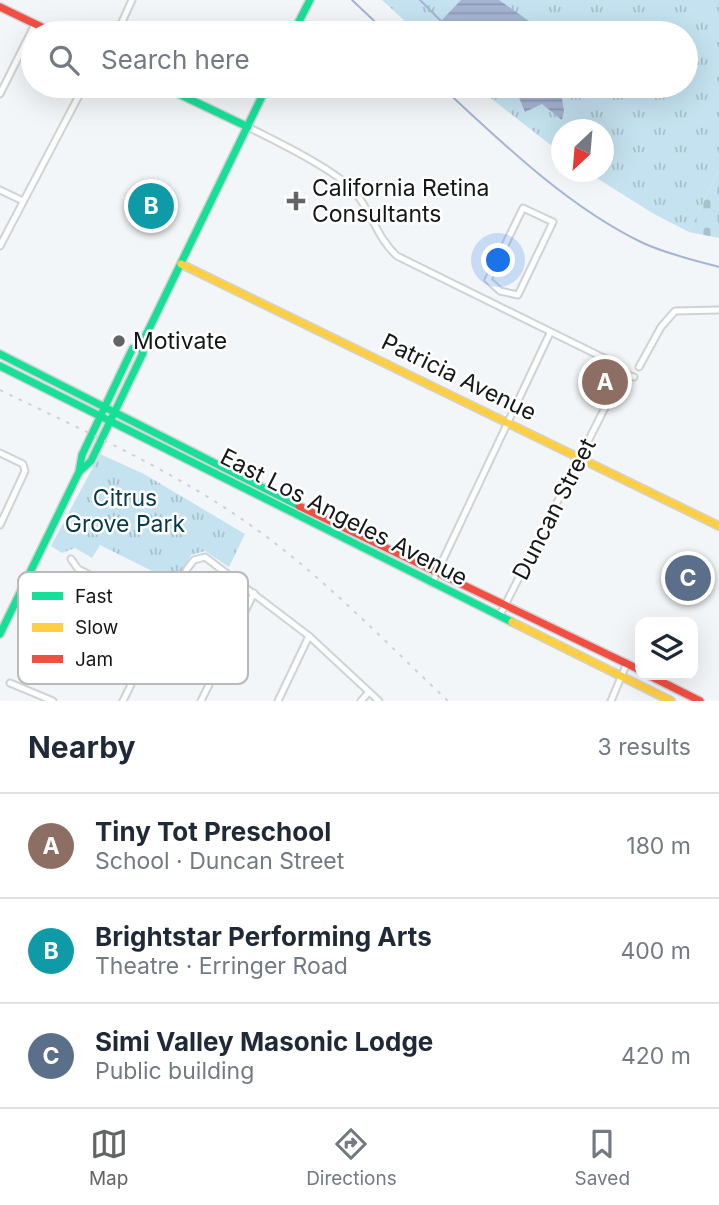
<!DOCTYPE html>
<meta charset="utf-8">
<style>
body{margin:0;font-family:Inter,sans-serif;background:#f6f6f7;color:#1f2937}
.controls{position:absolute;right:21px;bottom:21px;display:grid;overflow:hidden;border-radius:14px;box-shadow:0 7px 28px #0002}
.controls button{width:63px;height:63px;display:grid;place-items:center;padding:0;border:0;border-bottom:2px solid #e0e1e3;background:#fff;color:#1f2937;font:35px sans-serif}
.compass{position:absolute;left:551px;top:119px;width:63px;height:63px;border-radius:50%;background:#fff;box-shadow:0 7px 28px #0002;rotate:206deg}
.you{position:absolute;left:499px;top:261px;width:24px;height:24px;margin:-18px;border:5px solid #fff;border-radius:50%;background:#1a73e8;box-shadow:0 0 0 10px #1a73e833}
.badge{display:grid;place-items:center;width:46px;height:46px;border-radius:50%;background:#626466;color:#fff;font-size:23px;font-weight:700}
.pin{position:absolute;translate:-50% -50%;border:4px solid #fff;box-shadow:0 2px 7px #0006}
.list{margin:0;padding:0;list-style:none}
h2{display:flex;justify-content:space-between;align-items:center;height:91px;margin:0;padding:0 28px;font-size:30px}
h2 small{font-size:23px;font-weight:400;color:#747a83}
.list li{display:grid;grid-template-columns:46px 1fr auto;gap:21px;align-items:center;box-sizing:border-box;height:105px;padding:0 28px;border-top:2px solid #e0e1e3}
.list b{display:block;font-size:26px;white-space:nowrap}
.list p{margin:0;font-size:23px;white-space:nowrap;color:#747a83}
.list em{font-size:23px;font-style:normal;color:#747a83}
.icon{flex:none;width:38px;height:38px;fill:none;stroke:currentColor;stroke-width:2;stroke-linecap:round;stroke-linejoin:round}
.map{position:relative;flex:none;width:719px;height:701px;overflow:hidden}
.search{position:absolute;background:#fff;box-shadow:0 7px 28px #0002;left:21px;right:21px;top:21px;height:77px;display:flex;align-items:center;gap:18px;box-sizing:border-box;padding:0 24px;border-radius:38px;color:#747a83;font-size:26px}
.sheet{height:406px;background:#fff}
nav{display:flex;justify-content:space-around;align-items:center;box-sizing:border-box;height:98px;border-top:2px solid #e0e1e3;background:#fff;font-size:19px;color:#747a83}
nav a{display:grid;justify-items:center;gap:4px}
nav .on{color:#626466}
.map>svg:first-child{display:block}
.cemetery{fill:url(#cemetery-stones)}
.park{fill:url(#park-tufts)}
.water{fill:url(#water-rules)}
.lines{fill:none;stroke-linecap:round;stroke-linejoin:round}
.stream{stroke:#a5b4d2;stroke-width:2}
.street-casing{stroke:#d0d2d3;stroke-width:9}
.fast-casing{stroke:#d0d2d3;stroke-width:10}
.slow-casing{stroke:#d0d2d3;stroke-width:10}
.jam-casing{stroke:#d0d2d3;stroke-width:10}
.street{stroke:#fdfefe;stroke-width:5}
.fast{stroke:#16e098;stroke-width:7}
.slow{stroke:#ffcf43;stroke-width:7}
.jam{stroke:#f24e42;stroke-width:7}
.rail{stroke:#d0d1d1;stroke-width:2;stroke-dasharray:3.5 7;stroke-linecap:butt}
.poi-dot{fill:#626466;stroke:#fff;stroke-width:2.5}
.labels{text-anchor:middle;stroke-width:5;stroke-linejoin:round;paint-order:stroke}
.poi-label{font-size:23px;fill:#141617;stroke:#fff;text-anchor:start}
.street-label{font-size:23px;fill:#141617;stroke:#fff}
.park-label{font-size:23px;fill:#063a4b;stroke:#fff}
.key{fill:#fff;stroke:#b8b9b9;stroke-width:2}
.key-label{font-size:19px;fill:#141617}
</style>
<div class="map">
<svg width="719" height="701" viewBox="0 0 719 701">
<defs>
<pattern id="cemetery-stones" width="16" height="16" patternUnits="userSpaceOnUse" patternTransform="scale(1.75)"><rect width="16" height="16" fill="#c4e2ef"/><path d="M2 7V4a2 2 0 0 1 4 0v3zM10 15v-3a2 2 0 0 1 4 0v3z" fill="#a8c1cc"/></pattern>
<pattern id="park-tufts" width="24" height="20" patternUnits="userSpaceOnUse" patternTransform="scale(1.75)"><rect width="24" height="20" fill="#c4e2ef"/><path d="M3 7l-1-3M5 7V3M7 7l1-3M15 17l-1-3M17 17v-4M19 17l1-3" fill="none" stroke="#a8c1cc"/></pattern>
<pattern id="water-rules" width="6" height="5" patternUnits="userSpaceOnUse" patternTransform="scale(1.75)"><rect width="6" height="5" fill="#a5b4d2"/><path d="M0 2.5h6" fill="none" stroke="#8d9ab4"/></pattern>
</defs>
<rect width="100%" height="100%" fill="#f3f6f8"/>
<polygon class="cemetery" points="719,170 719,238 689,232"/>
<g class="park">
<polygon points="382,0 719,0 719,170 689,232 654,214 587,172 604,172 604,130 562,130 561,153 475,86 686,86 686,33 418,33"/>
<polygon points="100,454 144,474 245,534 229,567 205,551 191,555 176,583 100,545 92,558 75,548 62,553 51,546"/>
</g>
<g class="water">
<polygon points="461,0 499,0 546,33 443,33 441,21"/>
<polygon points="510,86 560,86 564,111 562,120 542,104 525,112 515,88"/>
</g>
<g class="lines">
<g class="stream">
<polyline points="352,0 387,33"/>
<polyline points="420,0 441,21"/>
<path d="M 441,86 C 501,142 568,207 643,243 C 667,254 693,260 719,267"/>
</g>
<defs>
<g id="street">
<polyline points="117,33 132,0"/>
<polyline points="0,94 35,24"/>
<path d="M 248,127 C 274,140 338,171 355,192 C 372,213 377,238 397,256 L 616,364 L 621,373 L 618,382 L 500,615"/>
<polyline points="0,190 23,201"/>
<polygon points="523,208 553,222 518,295 500,291 488,280"/>
<polyline points="0,246 84,86"/>
<polyline points="639,367 661,327 675,311 719,310"/>
<polyline points="621,373 634,377"/>
<polyline points="0,453 23,464 25,471 0,525"/>
<polyline points="71,559 78,569 168,613"/>
<polyline points="432,583 550,333"/>
<polyline points="40,622 138,670"/>
<polyline points="10,683 53,701"/>
<polyline points="123,701 187,569 194,560 205,557 309,636 379,701"/>
<polyline points="201,701 254,593"/>
<polyline points="278,701 309,636"/>
<polyline points="361,701 369,692"/>
<polyline points="611,701 627,663"/>
</g>
<g id="fast">
<polyline points="293,33 310,0"/>
<polyline points="162,86 248,127"/>
<polyline points="0,354 299,506"/>
<polyline points="0,366 512,622"/>
<polyline points="79,472 91,461 143,353 140,346"/>
<polyline points="0,634 79,472 82,455 128,358 133,348 140,346 149,329 267,86"/>
</g>
<g id="slow">
<polyline points="181,264 719,526"/>
<polyline points="512,622 671,701"/>
</g>
<g id="jam">
<polyline points="0,7 54,33"/>
<polyline points="299,506 640,670"/>
<polyline points="648,675 700,701"/>
</g>
</defs>
<use href="#street" class="street-casing"/>
<use href="#fast" class="fast-casing"/>
<use href="#slow" class="slow-casing"/>
<use href="#jam" class="jam-casing"/>
<use href="#street" class="street"/>
<use href="#fast" class="fast"/>
<use href="#slow" class="slow"/>
<use href="#jam" class="jam"/>
<path class="rail" d="M 0,390 C 86,432 175,471 253,527 C 324,577 385,642 448,701"/>
</g>
<g class="poi-dot">
<path d="M292.5 190.5h7v7h7v7h-7v7h-7v-7h-7v-7h7z"/>
<circle cx="119" cy="341" r="7"/>
</g>
<g class="labels">
<g class="poi-label">
<text x="312" y="196">California Retina<tspan x="312" dy="26">Consultants</tspan></text>
<text x="133" y="349">Motivate</text>
</g>
<g class="street-label">
<text transform="translate(459 377) rotate(26)" y="8">Patricia Avenue</text>
<text transform="translate(554 509) rotate(-63)" y="8">Duncan Street</text>
<text transform="translate(344 517) rotate(27)" y="8">East Los Angeles Avenue</text>
</g>
<g class="park-label">
<text x="125" y="506">Citrus<tspan x="125" dy="26">Grove Park</tspan></text>
</g>
</g>
<rect x="18" y="572" width="230" height="112" rx="10" class="key"/>
<rect x="32" y="592" width="31" height="8" fill="#16e098"/>
<rect x="32" y="623" width="31" height="9" fill="#ffcf43"/>
<rect x="32" y="655" width="31" height="8" fill="#f24e42"/>
<g class="key-label">
<text x="75" y="603">Fast</text>
<text x="75" y="634">Slow</text>
<text x="75" y="666">Jam</text>
</g>
</svg>
<div class="controls">
<button><svg class="icon" aria-label="layers" viewBox="0 0 24 24"><path d="M12 4l9 5-9 5-9-5zM3 14l9 5 9-5"/></svg></button>
</div>
<svg class="compass" viewBox="-18 -18 36 36"><path d="M0-13l5 13h-10z" fill="#e53935"/><path d="M0 13l5-13h-10z" fill="#747a83"/></svg>
<div class="you"></div>
<div class="pin badge" style="left:605px;top:382px;background:#8d6e63">A</div>
<div class="pin badge" style="left:151px;top:206px;background:#0f9aa8">B</div>
<div class="pin badge" style="left:688px;top:578px;background:#5c6f8a">C</div>
<div class="search"><svg class="icon" aria-label="search" viewBox="0 0 24 24"><circle cx="10" cy="10" r="6"/><path d="M15 15l6 6"/></svg>Search here</div>
</div>
<section class="sheet">
<h2>Nearby<small>3 results</small></h2>
<ul class="list">
<li><span class="badge" style="background:#8d6e63">A</span><div><b>Tiny Tot Preschool</b><p>School · Duncan Street</p></div><em>180 m</em></li>
<li><span class="badge" style="background:#0f9aa8">B</span><div><b>Brightstar Performing Arts</b><p>Theatre · Erringer Road</p></div><em>400 m</em></li>
<li><span class="badge" style="background:#5c6f8a">C</span><div><b>Simi Valley Masonic Lodge</b><p>Public building</p></div><em>420 m</em></li>
</ul>
</section>
<nav>
<a class="on"><svg class="icon" aria-label="map" viewBox="0 0 24 24"><path d="M3 6l6-2 6 2 6-2v14l-6 2-6-2-6 2zM9 4v14M15 6v14"/></svg>Map</a>
<a><svg class="icon" aria-label="directions" viewBox="0 0 24 24"><path d="M12 3l9 9-9 9-9-9zM9 14v-3h6M13 9l2 2-2 2"/></svg>Directions</a>
<a><svg class="icon" aria-label="saved" viewBox="0 0 24 24"><path d="M7 4h10v16l-5-4-5 4z"/></svg>Saved</a>
</nav>
